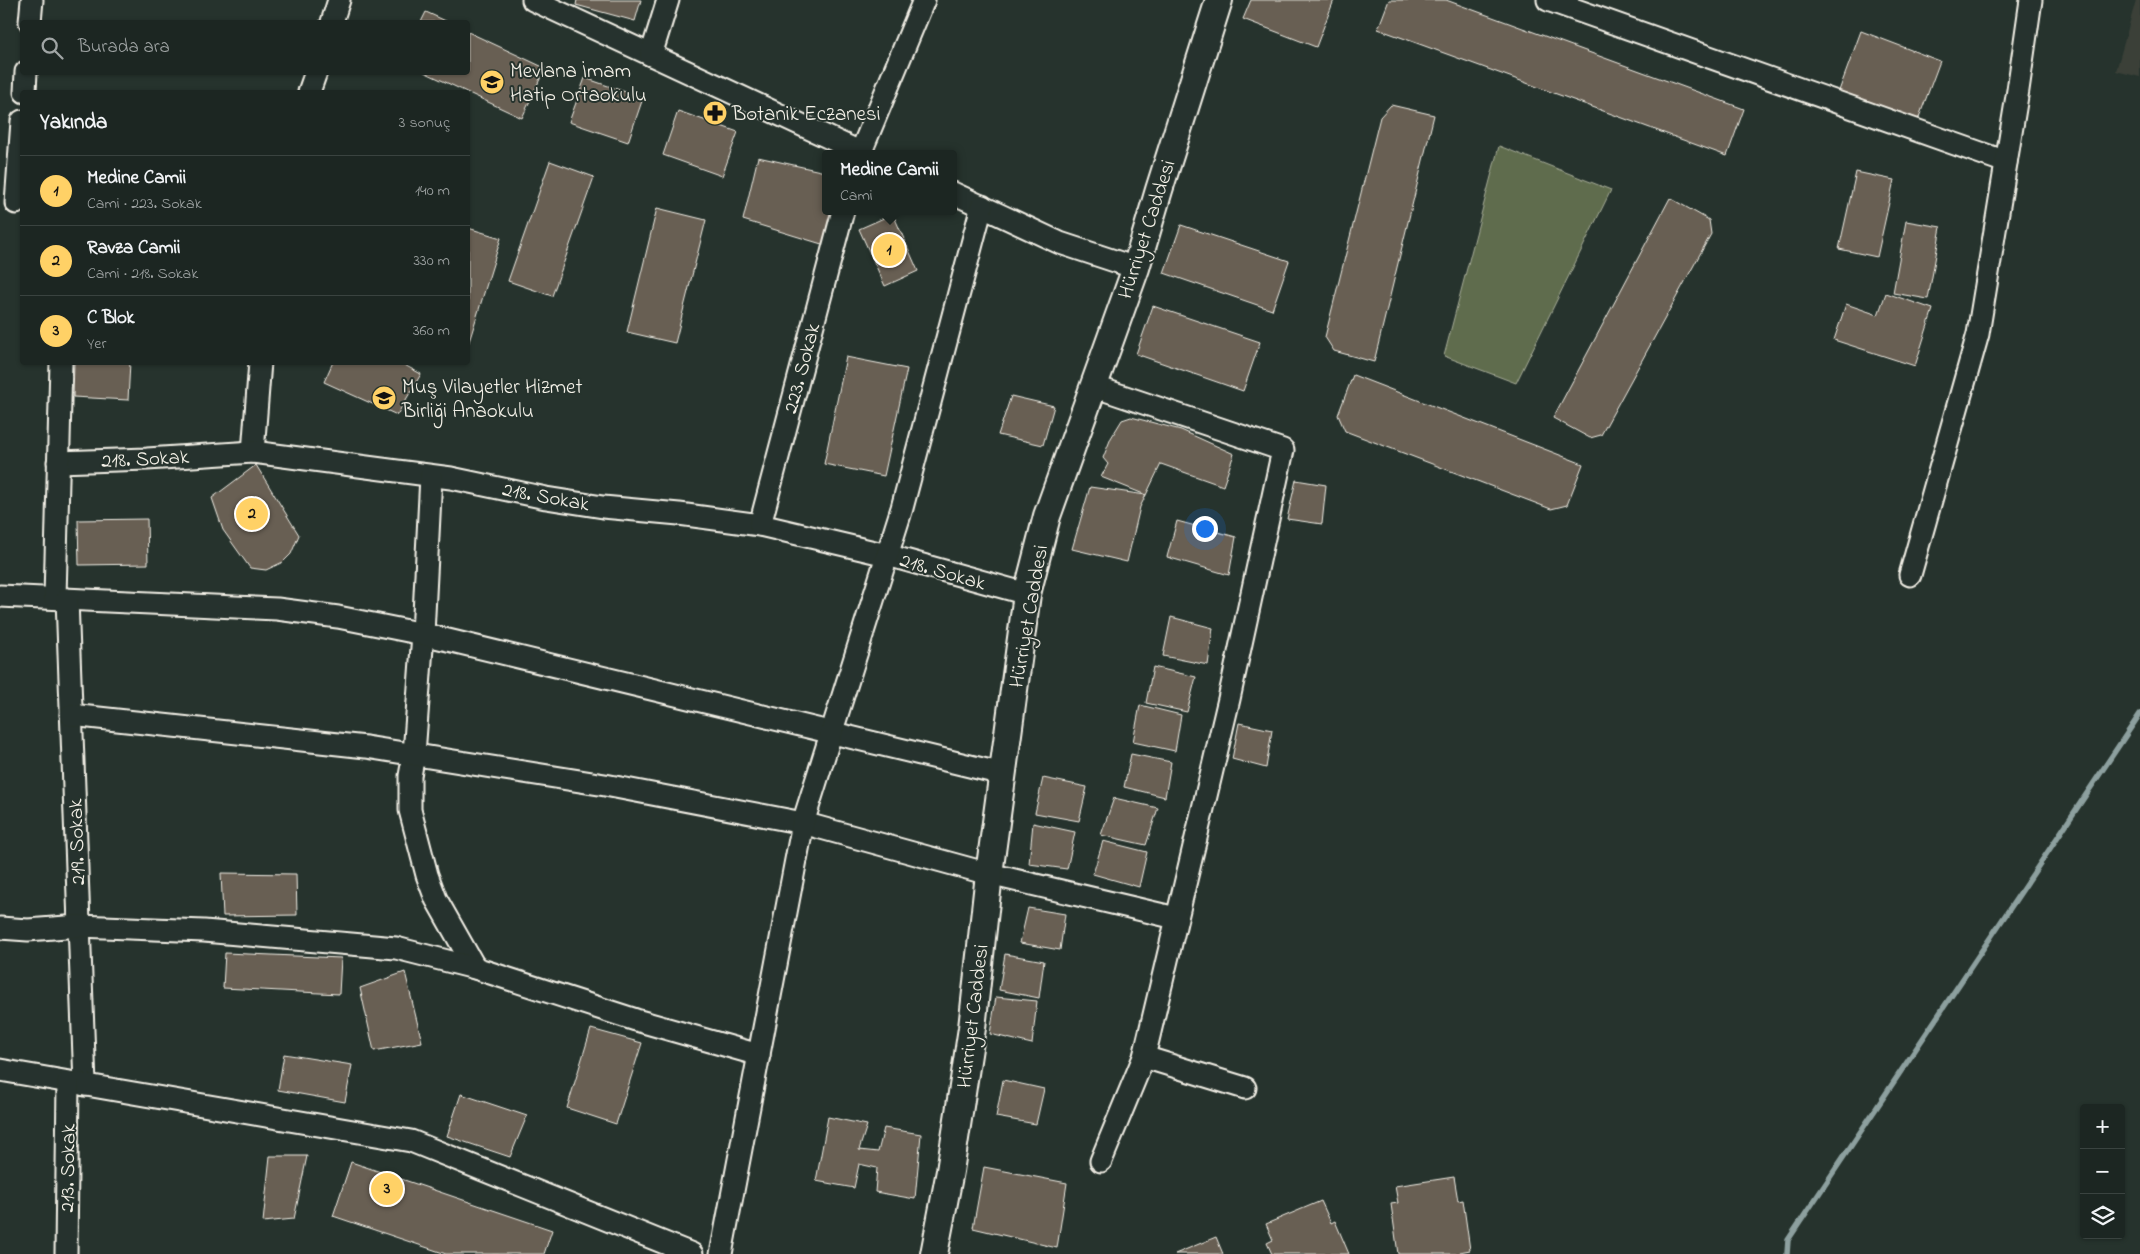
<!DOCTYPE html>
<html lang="tr">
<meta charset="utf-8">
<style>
body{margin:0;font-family:"Indie Flower",sans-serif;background:#29322f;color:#f1f3f6}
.controls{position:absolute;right:15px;bottom:15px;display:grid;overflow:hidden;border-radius:5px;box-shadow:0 1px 4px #0004}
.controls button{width:45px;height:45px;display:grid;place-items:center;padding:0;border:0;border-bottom:1px solid #3a4340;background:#1c2622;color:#f1f3f6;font:25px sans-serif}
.you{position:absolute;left:1204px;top:528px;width:18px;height:18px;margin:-12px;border:4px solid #fff;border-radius:50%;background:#1a73e8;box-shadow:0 0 0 8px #1a73e833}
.badge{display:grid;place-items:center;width:32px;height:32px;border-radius:50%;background:#ffd166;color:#111;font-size:16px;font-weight:700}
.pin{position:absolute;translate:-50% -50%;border:2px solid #fff;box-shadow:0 1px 5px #0006}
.popup{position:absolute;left:822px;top:150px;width:135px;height:65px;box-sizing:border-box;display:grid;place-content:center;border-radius:5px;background:#1c2622;filter:drop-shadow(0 1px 4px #0005);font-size:16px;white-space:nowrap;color:#a0a5a5}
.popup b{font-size:19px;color:#f1f3f6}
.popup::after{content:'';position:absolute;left:50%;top:100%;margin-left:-10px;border:10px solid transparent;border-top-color:#1c2622}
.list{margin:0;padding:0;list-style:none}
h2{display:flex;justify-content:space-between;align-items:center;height:65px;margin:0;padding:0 20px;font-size:21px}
h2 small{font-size:16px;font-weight:400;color:#a0a5a5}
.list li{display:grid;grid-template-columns:32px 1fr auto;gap:15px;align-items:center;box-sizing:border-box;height:70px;padding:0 20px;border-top:1px solid #3a4340}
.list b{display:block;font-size:19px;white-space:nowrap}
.list p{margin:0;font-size:16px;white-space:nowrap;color:#a0a5a5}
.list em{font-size:16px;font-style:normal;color:#a0a5a5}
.icon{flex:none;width:28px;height:28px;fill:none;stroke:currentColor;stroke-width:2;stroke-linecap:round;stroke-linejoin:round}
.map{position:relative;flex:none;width:2140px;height:1254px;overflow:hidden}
.search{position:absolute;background:#1c2622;box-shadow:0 1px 4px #0004;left:20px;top:20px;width:450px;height:55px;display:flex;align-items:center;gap:12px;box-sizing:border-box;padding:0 18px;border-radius:5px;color:#a0a5a5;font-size:19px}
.panel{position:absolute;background:#1c2622;box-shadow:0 1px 4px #0004;left:20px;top:90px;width:450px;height:275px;border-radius:5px}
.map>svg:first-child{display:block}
.built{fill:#3a4038}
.green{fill:#5e6c4d;stroke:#a9ae9a}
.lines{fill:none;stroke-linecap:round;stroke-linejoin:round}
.stream{stroke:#8da09f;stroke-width:5.5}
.building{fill:#685e53;stroke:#f4f1e8}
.minor-casing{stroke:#f4f1e8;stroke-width:25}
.tertiary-casing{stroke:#f4f1e8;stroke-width:30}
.minor{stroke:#26332d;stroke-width:21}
.tertiary{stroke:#26332d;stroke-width:26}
.labels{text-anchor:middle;stroke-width:4;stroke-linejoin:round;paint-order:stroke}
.poi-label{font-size:21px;fill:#f4f1e8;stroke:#26332d;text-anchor:start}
.street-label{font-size:21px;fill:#f4f1e8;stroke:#26332d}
</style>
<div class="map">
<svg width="2140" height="1254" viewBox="0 0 2140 1254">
<rect width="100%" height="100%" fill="#26332d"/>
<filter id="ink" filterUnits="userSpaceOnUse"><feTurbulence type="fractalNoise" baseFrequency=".02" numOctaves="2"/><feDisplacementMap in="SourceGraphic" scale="10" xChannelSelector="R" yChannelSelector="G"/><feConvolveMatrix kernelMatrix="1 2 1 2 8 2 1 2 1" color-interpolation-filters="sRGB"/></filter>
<g filter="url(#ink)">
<polygon class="built" points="2136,0 2140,0 2140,77 2116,71"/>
<polygon class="green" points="1499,146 1611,190 1516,383 1444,356"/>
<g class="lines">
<polyline class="stream" points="1787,1254 1788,1240 2140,714"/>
</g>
<g class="building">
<polygon points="577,0 641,0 635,21 576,5"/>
<polygon points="1251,0 1334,0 1316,47 1243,19"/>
<polygon points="1389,0 1446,0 1744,109 1727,156 1378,29"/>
<polygon points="426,12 448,22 421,22"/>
<polygon points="1861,31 1940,61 1915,128 1836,99"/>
<polygon points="468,32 545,68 522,118 424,72 468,72"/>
<polygon points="585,78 643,98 628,142 569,122"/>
<polygon points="1391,105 1434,115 1374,362 1334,351 1325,337 1380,117"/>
<polygon points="678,111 738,132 722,176 663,155"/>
<polygon points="758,157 825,172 825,211 832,211 825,245 743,220"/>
<polygon points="550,161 594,177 552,296 508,281"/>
<polygon points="1856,172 1894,180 1877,257 1839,249"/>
<polygon points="1670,198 1709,220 1711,234 1601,435 1590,438 1553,418"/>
<polygon points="657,208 706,220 675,343 627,332"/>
<polygon points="893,214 918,271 885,286 859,229"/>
<polygon points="1906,221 1941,227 1928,299 1893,293"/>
<polygon points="1181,225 1289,261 1272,310 1164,273"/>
<polygon points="468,228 501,238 468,345"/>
<polygon points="1886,293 1933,309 1915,366 1834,340 1846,304 1878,315"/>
<polygon points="1153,306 1260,342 1243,391 1136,354"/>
<polygon points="846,357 907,369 884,476 824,464"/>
<polygon points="74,362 130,362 128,400 73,397"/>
<polygon points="333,362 399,362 421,374 397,415 324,382"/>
<polygon points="1353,375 1583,464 1567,505 1551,509 1345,431 1338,415"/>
<polygon points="1011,396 1054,406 1043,445 998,435"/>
<polygon points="1131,417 1181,430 1234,454 1223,486 1161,464 1146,495 1101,477 1108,464 1103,458 1111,438 1122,420"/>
<polygon points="256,465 299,535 291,554 283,562 266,570 250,568 223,530 212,498"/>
<polygon points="1296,480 1326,485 1322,524 1287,519"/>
<polygon points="1090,487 1146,495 1140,507 1127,562 1072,549"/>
<polygon points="147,519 148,564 79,565 78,520"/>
<polygon points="1177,521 1236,537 1229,575 1167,557"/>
<polygon points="1171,617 1213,628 1208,665 1163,656"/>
<polygon points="1153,667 1196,677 1187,712 1146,703"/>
<polygon points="1140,705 1181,715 1175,751 1133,742"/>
<polygon points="1239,723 1272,730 1266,768 1232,759"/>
<polygon points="1131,754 1171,762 1165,797 1124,787"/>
<polygon points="1043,778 1087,787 1079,821 1035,813"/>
<polygon points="1114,798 1158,808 1146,845 1101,835"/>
<polygon points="1033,823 1075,832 1067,869 1029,864"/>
<polygon points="1103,841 1147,852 1139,887 1093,874"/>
<polygon points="221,873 296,874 297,915 223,916"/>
<polygon points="1028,908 1065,914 1060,950 1020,943"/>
<polygon points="225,953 341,958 339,994 223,988"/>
<polygon points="1005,954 1044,961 1039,998 999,990"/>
<polygon points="405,972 422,1042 374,1051 360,988"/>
<polygon points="996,997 1037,1001 1032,1044 990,1034"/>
<polygon points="591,1029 642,1043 616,1124 567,1108"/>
<polygon points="284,1054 352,1065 345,1102 278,1090"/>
<polygon points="1003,1080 1044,1089 1036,1124 996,1117"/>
<polygon points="461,1094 527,1116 510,1157 447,1136"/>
<polygon points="828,1117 867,1125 859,1150 878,1152 884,1128 921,1134 915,1199 875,1192 877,1168 859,1164 854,1188 816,1181"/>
<polygon points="270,1156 307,1156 294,1219 263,1222"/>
<polygon points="351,1162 552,1230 544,1254 446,1254 333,1216"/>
<polygon points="984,1167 1067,1183 1057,1248 973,1228"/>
<polygon points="1454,1177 1458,1201 1463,1200 1470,1250 1460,1252 1461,1254 1398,1254 1391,1204 1398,1203 1395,1186"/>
<polygon points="1321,1201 1331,1223 1335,1221 1349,1254 1272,1254 1267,1243 1273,1240 1266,1224"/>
<polygon points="1216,1237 1223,1254 1175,1254"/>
</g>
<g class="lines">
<defs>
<g id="minor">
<polyline points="533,0 864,154"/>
<polyline points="1548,0 2006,162"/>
<polyline points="30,22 32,0"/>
<polyline points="332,22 339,0"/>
<polyline points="651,55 668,0"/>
<polyline points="25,92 26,72"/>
<polyline points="309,92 316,72"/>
<polyline points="860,154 924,0"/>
<polyline points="953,193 1060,243 1136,268"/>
<polyline points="16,203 22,121"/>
<polyline points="1093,386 1283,450 1229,699 1144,1057 1101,1161"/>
<polyline points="253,452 260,362"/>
<polyline points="58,462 147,459 253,452 397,471 451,478 546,498 603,507 679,514 760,525 887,555 1027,594"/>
<polyline points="431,476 423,634 414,754 410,776 410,810 427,875 436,899 475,968"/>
<polyline points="760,525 843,211"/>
<polyline points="1910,575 1978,334 2018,90 2031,0"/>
<polyline points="0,596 277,609 338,617 423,634 1003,774"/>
<polyline points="55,598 61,362"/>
<polyline points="67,599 85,1085"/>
<polyline points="71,715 366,747 605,785 803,823 989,874 1176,918"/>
<polyline points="0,928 28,930 79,926 204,931 396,948 475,968 636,1020 759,1055"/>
<polyline points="1144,1057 1245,1088"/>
<polyline points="0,1070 411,1141 692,1254"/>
<polyline points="66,1254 68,1082"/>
<polyline points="721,1254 803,823 902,508 982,206"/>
</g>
<polyline id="tertiary" points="934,1254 950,1171 972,1028 989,874 1027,594 1047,516 1136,268 1159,190 1219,0"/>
</defs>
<use href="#minor" class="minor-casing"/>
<use href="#tertiary" class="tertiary-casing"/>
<use href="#minor" class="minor"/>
<use href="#tertiary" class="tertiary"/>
</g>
</g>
<defs>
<symbol id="school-disc" viewBox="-11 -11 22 22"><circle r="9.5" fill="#ffd166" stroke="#26332d"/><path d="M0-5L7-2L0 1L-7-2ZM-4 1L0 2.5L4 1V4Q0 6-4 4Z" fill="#111"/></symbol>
<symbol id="pharmacy-disc" viewBox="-11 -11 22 22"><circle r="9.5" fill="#ffd166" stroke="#26332d"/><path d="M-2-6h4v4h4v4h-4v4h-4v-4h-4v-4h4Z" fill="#111"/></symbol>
</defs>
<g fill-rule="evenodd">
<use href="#school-disc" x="478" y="68" width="28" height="28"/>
<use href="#pharmacy-disc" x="701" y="99" width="28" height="28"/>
<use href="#school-disc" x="370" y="384" width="28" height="28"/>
</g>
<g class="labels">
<g class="poi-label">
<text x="510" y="77">Mevlana İmam<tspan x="510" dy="24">Hatip Ortaokulu</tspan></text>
<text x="732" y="120">Botanik Eczanesi</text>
<text x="402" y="393">Muş Vilayetler Hizmet<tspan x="402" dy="24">Birliği Anaokulu</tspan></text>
</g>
<g class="street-label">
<text transform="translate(1146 229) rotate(-72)" y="7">Hürriyet Caddesi</text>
<text transform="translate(801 368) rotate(-75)" y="7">223. Sokak</text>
<text transform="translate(145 458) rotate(-3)" y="7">218. Sokak</text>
<text transform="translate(546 496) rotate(10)" y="7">218. Sokak</text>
<text transform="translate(943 571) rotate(16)" y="7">218. Sokak</text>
<text transform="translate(1028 616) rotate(-80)" y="7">Hürriyet Caddesi</text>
<text transform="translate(76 842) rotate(-92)" y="7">219. Sokak</text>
<text transform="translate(972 1016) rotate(-83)" y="7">Hürriyet Caddesi</text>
<text transform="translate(67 1168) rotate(-89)" y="7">213. Sokak</text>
</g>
</g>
</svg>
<div class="controls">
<button>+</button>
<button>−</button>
<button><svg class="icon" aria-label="layers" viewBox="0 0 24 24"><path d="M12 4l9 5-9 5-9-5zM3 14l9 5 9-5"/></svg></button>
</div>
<div class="you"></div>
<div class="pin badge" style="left:889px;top:250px">1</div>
<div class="popup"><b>Medine Camii</b>Cami</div>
<div class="pin badge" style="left:252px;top:514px">2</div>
<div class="pin badge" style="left:387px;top:1189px">3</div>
<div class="search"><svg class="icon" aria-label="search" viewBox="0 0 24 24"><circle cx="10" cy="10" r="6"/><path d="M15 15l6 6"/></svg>Burada ara</div>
<section class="panel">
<h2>Yakında<small>3 sonuç</small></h2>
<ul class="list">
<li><span class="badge">1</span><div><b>Medine Camii</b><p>Cami · 223. Sokak</p></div><em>140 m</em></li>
<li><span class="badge">2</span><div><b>Ravza Camii</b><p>Cami · 218. Sokak</p></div><em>330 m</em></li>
<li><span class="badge">3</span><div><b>C Blok</b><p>Yer</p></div><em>360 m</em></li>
</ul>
</section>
</div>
